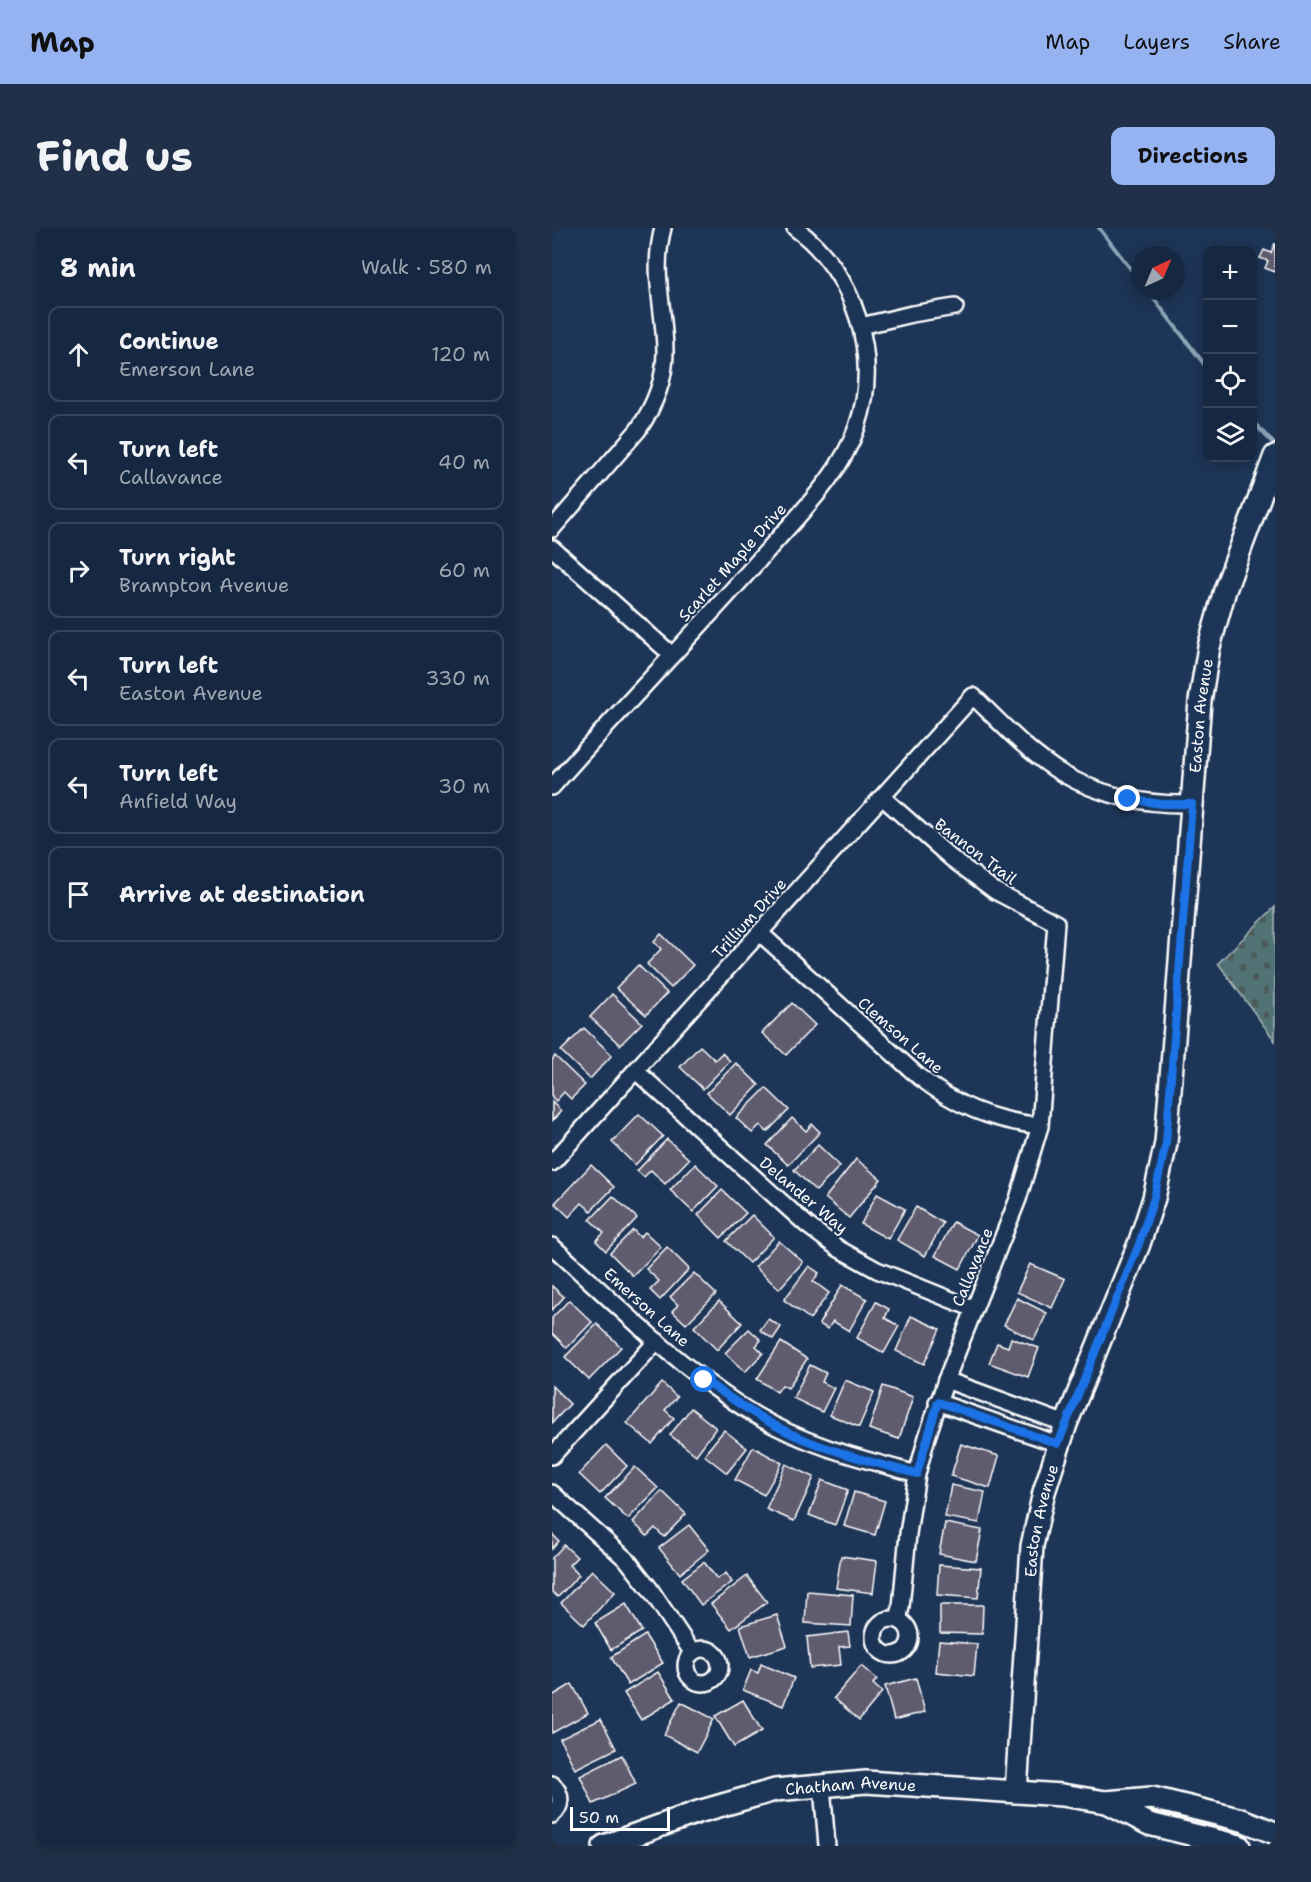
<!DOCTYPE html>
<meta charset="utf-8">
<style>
body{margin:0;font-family:"Shantell Sans",sans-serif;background:#1f3048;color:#f1f3f6}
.controls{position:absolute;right:18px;top:18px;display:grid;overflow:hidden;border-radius:12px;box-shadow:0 3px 15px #0003}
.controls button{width:54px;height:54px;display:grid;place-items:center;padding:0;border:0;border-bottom:2px solid #35445a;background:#162841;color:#f1f3f6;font:30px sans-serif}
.compass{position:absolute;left:579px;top:18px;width:54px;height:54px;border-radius:50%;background:#162841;box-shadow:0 3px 15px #0003;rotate:44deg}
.scale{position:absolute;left:18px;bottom:15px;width:100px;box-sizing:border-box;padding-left:6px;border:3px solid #fff;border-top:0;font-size:16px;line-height:21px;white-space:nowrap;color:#fff;-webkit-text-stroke:4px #1d3557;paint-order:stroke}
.stop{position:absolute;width:18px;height:18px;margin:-14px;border:4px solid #1a73e8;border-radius:50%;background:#fff}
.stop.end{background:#1a73e8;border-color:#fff;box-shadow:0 2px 6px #0008}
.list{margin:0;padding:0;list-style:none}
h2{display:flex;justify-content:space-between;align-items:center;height:78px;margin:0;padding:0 24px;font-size:26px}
h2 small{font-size:20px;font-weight:400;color:#9ea6b1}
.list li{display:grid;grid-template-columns:39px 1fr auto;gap:18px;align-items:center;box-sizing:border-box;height:96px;margin:0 12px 12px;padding:0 12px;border:2px solid #35445a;border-radius:12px}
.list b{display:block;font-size:22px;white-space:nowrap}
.list p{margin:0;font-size:20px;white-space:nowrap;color:#9ea6b1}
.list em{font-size:20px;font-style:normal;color:#9ea6b1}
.icon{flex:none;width:33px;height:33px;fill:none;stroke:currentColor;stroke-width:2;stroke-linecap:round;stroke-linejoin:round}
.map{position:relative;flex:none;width:723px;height:1618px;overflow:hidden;border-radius:12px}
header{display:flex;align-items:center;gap:36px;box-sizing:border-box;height:84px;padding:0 30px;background:#95b2f1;color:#111}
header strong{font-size:28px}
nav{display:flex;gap:33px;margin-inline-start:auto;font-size:21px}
.intro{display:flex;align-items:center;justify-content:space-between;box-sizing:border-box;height:144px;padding:0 36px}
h1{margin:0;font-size:42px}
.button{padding:15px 27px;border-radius:12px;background:#95b2f1;color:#111;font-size:21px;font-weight:700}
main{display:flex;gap:36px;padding:0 36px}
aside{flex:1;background:#162841;border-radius:12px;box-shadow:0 3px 15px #0003}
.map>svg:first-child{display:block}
.cemetery{fill:url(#cemetery-stones);stroke:#a8b9ba;stroke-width:1.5}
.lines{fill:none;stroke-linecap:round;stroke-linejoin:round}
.stream{stroke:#8ca6b6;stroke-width:4}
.building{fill:#615c70;stroke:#fff;stroke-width:1.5}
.street-casing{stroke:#fff;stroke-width:20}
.secondary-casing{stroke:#fff;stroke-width:26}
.street{stroke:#1d3557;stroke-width:15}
.secondary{stroke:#1d3557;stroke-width:21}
.route{stroke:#1a73e8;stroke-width:8}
.labels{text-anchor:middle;stroke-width:4.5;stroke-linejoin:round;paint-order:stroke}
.street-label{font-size:16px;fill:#fff;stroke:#1d3557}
</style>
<header>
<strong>Map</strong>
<nav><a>Map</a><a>Layers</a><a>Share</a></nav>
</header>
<div class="intro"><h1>Find us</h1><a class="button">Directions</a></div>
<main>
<aside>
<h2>8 min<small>Walk · 580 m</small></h2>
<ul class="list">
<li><svg class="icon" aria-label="ahead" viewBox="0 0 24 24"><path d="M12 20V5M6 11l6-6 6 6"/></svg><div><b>Continue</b><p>Emerson Lane</p></div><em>120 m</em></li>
<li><svg class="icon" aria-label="left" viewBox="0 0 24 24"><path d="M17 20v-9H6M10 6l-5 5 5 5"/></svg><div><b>Turn left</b><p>Callavance</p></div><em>40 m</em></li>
<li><svg class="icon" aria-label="right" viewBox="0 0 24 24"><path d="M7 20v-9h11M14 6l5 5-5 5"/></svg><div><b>Turn right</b><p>Brampton Avenue</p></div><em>60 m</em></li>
<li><svg class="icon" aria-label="left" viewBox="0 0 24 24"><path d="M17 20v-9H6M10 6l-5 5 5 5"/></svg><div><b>Turn left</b><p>Easton Avenue</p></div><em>330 m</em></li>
<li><svg class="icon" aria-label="left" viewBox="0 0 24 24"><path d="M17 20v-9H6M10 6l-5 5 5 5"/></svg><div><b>Turn left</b><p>Anfield Way</p></div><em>30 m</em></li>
<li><svg class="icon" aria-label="arrive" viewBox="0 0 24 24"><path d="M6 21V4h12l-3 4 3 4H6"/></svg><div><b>Arrive at destination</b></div></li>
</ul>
</aside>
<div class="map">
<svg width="723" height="1618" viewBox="0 0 723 1618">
<defs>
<pattern id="cemetery-stones" width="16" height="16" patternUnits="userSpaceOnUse" patternTransform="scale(1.5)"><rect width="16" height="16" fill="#517374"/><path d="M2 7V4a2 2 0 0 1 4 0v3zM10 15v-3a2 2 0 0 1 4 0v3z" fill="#4e5a5a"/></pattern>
</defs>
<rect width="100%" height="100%" fill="#1d3557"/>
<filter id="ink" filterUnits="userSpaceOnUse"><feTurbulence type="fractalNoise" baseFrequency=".0167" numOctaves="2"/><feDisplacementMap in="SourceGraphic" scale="12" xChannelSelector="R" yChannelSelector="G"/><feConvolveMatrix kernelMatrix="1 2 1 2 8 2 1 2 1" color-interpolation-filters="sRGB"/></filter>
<g filter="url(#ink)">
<polygon class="cemetery" points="723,679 723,813 666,735"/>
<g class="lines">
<g class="stream">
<polyline points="547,0 588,53"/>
<polyline points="596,63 656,141"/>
<polyline points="700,193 723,217"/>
</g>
</g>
<g class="building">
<polygon points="723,15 723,44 713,40 716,33 708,30 712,22 719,25"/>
<polygon points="109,706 141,737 119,760 95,736 109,721 102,714"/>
<polygon points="86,737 115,765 94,787 64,760"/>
<polygon points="60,766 90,795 68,817 38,789"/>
<polygon points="240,775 263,797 234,827 210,805"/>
<polygon points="32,800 60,827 38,851 9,823"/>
<polygon points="148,818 163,832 170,825 178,833 151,861 128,839"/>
<polygon points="3,828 33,857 19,871 12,864 4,873 0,869 0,832"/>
<polygon points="184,835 207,857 178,887 155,865"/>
<polygon points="214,860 237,882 215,904 208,897 200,905 184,890"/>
<polygon points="0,874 9,883 0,893"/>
<polygon points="87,886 111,908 83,937 60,914"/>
<polygon points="240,890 254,903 260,896 268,904 236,937 215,917"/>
<polygon points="115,911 137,931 113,956 99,942 92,949 85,943"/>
<polygon points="266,917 288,938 264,963 242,942"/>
<polygon points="304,931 329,951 297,990 273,970"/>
<polygon points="143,936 166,958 141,984 118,962"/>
<polygon points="39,937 62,959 39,983 30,975 17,989 3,975"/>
<polygon points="170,962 194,985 169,1010 146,987"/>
<polygon points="325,966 353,981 336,1011 309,996"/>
<polygon points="61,968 85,990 54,1023 44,1013 52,1005 38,992"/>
<polygon points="364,979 391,995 373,1028 345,1012"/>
<polygon points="200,987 222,1009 197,1035 174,1013"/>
<polygon points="401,994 426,1007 408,1041 383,1028"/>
<polygon points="81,1002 88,1009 93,1004 109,1019 81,1048 58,1025"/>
<polygon points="227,1013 251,1034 227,1061 203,1039"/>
<polygon points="115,1019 137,1041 108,1072 98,1062 107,1053 94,1041"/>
<polygon points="478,1036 513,1051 500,1080 465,1064"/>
<polygon points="257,1038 267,1045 261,1053 277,1065 258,1091 232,1072"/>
<polygon points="142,1045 164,1066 134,1096 120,1083 126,1077 118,1069"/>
<polygon points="290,1057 315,1071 297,1103 281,1093 276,1101 267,1096"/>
<polygon points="0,1058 12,1069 0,1082"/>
<polygon points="465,1070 495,1085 482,1112 452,1097"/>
<polygon points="17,1072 40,1094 15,1120 0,1105 0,1090"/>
<polygon points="167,1073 190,1095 165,1122 142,1099"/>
<polygon points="324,1074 337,1081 333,1090 347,1098 332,1125 305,1110"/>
<polygon points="359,1088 388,1101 372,1136 344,1123"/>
<polygon points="216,1091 229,1099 221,1111 208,1102"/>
<polygon points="45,1096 69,1119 37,1152 13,1129"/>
<polygon points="197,1101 209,1112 204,1118 211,1125 193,1144 173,1125"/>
<polygon points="459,1110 487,1120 476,1149 437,1135 445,1115 456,1119"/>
<polygon points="229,1114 255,1131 236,1160 230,1157 225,1164 205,1151"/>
<polygon points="258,1137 274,1145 270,1154 282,1160 270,1184 241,1170"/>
<polygon points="293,1152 322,1164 307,1199 278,1187"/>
<polygon points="110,1155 125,1169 113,1182 122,1190 100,1216 75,1195"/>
<polygon points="0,1158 18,1176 0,1195"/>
<polygon points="331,1158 361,1169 347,1211 317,1201"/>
<polygon points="139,1180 164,1200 144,1227 118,1207"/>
<polygon points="172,1202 195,1220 175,1245 152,1227"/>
<polygon points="409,1216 447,1228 438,1260 399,1248"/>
<polygon points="54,1217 75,1238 48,1266 27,1246"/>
<polygon points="201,1219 230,1235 212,1267 183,1252"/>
<polygon points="234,1236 262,1249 242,1293 214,1281"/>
<polygon points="83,1239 106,1260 76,1291 53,1270"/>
<polygon points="270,1252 296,1262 283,1297 257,1287"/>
<polygon points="399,1257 433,1264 427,1295 393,1289"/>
<polygon points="110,1263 134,1286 112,1309 103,1300 95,1308 81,1294"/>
<polygon points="302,1264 333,1273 323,1307 292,1298"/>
<polygon points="393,1295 430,1302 424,1333 387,1326"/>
<polygon points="137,1297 157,1322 128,1346 107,1320"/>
<polygon points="0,1306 7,1313 0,1321"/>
<polygon points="12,1317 25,1329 17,1337 27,1347 6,1369 0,1364 0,1330"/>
<polygon points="289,1328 325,1333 321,1365 284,1360"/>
<polygon points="152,1334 165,1351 174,1345 180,1354 149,1377 130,1351"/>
<polygon points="387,1337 429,1340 426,1370 385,1367"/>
<polygon points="40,1342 63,1364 32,1397 9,1375"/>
<polygon points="195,1348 215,1374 179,1401 159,1376"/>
<polygon points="255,1363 301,1367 299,1398 253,1395"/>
<polygon points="74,1376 90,1403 59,1422 43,1395"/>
<polygon points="388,1377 431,1377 430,1406 388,1405"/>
<polygon points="225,1387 235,1418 198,1429 188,1398"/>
<polygon points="296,1404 298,1418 287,1419 289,1437 258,1440 255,1409"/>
<polygon points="93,1407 111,1435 76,1457 59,1429"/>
<polygon points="387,1413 425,1416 422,1448 384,1444"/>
<polygon points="209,1436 242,1450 231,1478 191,1462 199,1442 206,1445"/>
<polygon points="309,1438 325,1451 321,1456 330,1464 307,1492 282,1470"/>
<polygon points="106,1444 123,1471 89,1492 72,1465"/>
<polygon points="364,1450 373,1484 342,1492 333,1458"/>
<polygon points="20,1456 36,1485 0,1505 0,1468"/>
<polygon points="191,1472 210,1503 182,1519 163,1488"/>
<polygon points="129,1474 162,1491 145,1524 112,1507"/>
<polygon points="49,1491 64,1521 23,1541 8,1511"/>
<polygon points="70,1527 84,1556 41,1576 28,1548"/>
</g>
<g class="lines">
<defs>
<g id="street">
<polyline points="309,98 360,86 403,79"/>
<path d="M 0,301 L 86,202 C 101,180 113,152 113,124 C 113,80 99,46 111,0"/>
<polyline points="0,320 120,427"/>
<path d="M 0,559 C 70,479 145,403 215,323 C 248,285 288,248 305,199 C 330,129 303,44 243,0"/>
<polyline points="330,569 399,630 443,663 504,695 488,898 466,971 394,1152 375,1209 365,1246 356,1306 349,1379 346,1392"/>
<path d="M 208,705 L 366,848 C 404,878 439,892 488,898"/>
<polyline points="84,843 255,997 287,1021 325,1042 422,1081"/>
<path d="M 0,935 L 421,468 C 449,495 477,526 511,546 C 551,569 595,577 640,576"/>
<path d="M 0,1018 C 65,1077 128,1141 203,1187 C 253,1217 310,1231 365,1246"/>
<polyline points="394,1152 514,1196"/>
<polyline points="385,1174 506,1216"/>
<polyline points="0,1228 105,1113"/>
<polyline points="0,1265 76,1333 98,1361 140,1424"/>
<circle cx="340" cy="1409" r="18"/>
<circle cx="151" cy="1438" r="17"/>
<path d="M 0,1556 C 10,1565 11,1578 0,1587"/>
<polyline points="270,1558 275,1618"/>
</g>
<g id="secondary">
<path id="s1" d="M 464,1564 L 480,1318 L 492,1264 L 514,1196 L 587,1016 L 602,970 L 614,915 L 648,473 L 657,419 L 673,362 L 723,228"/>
<polyline points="555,1574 597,1596 687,1618"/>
<path id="s2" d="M 52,1618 L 146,1584 L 223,1562 L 314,1554 L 510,1567 L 554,1574 L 600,1570 L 690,1592 L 723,1605"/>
</g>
</defs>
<use href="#street" class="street-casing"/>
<use href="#secondary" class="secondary-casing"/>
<use href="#street" class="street"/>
<use href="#secondary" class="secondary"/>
</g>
</g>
<g class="lines" filter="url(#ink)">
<path class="route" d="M 152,1152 C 184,1174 215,1196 251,1211 C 288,1226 327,1236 365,1246 L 386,1174 L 506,1216 L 587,1016 L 602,970 L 614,915 L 640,576 L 610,576 L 576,571"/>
</g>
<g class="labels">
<g class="street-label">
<text transform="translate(180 334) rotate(-48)" y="6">Scarlet Maple Drive</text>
<text dy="6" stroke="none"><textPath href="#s1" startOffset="1101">Easton Avenue</textPath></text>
<text transform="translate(424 623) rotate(37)" y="6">Bannon Trail</text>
<text transform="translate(197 690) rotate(-48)" y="6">Trillium Drive</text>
<text transform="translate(349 807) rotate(41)" y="6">Clemson Lane</text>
<text transform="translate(252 967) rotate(40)" y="6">Delander Way</text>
<text transform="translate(420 1039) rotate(-68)" y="6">Callavance</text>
<text transform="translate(95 1079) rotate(42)" y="6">Emerson Lane</text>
<text dy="6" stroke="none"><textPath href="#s1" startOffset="273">Easton Avenue</textPath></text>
<text dy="6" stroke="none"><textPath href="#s2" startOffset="256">Chatham Avenue</textPath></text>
</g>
</g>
</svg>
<div class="controls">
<button>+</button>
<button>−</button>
<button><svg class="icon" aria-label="locate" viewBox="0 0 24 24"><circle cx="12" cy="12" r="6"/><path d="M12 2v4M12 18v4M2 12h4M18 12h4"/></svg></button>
<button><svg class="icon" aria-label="layers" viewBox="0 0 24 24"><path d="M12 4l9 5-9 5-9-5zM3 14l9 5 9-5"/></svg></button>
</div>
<svg class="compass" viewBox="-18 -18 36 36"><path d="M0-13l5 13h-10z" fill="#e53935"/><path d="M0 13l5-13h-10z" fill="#9ea6b1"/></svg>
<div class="scale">50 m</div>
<div class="stop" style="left:152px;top:1152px"></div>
<div class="stop end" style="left:576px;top:571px"></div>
</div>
</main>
